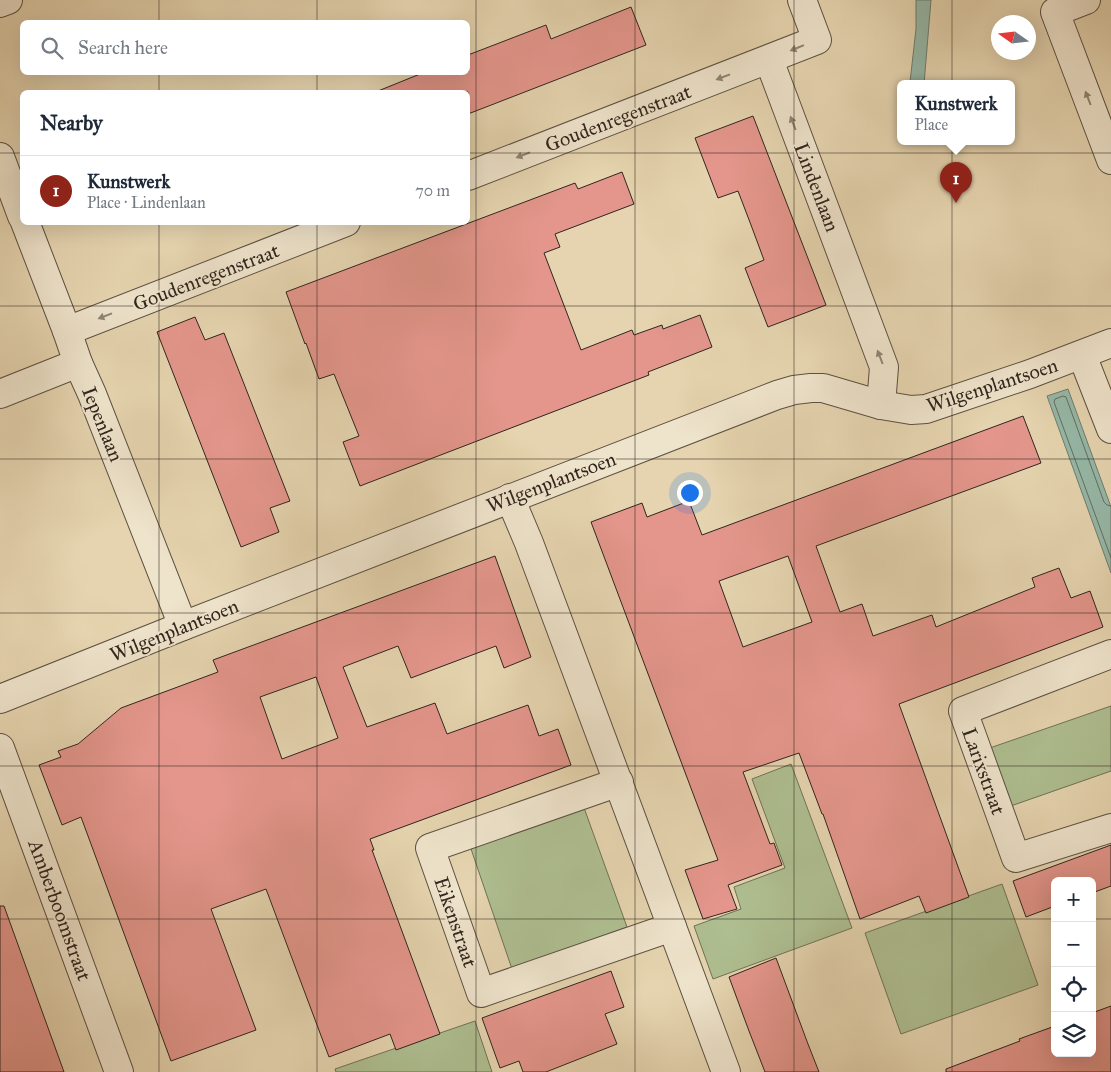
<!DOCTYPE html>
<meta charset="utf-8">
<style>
body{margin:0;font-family:"IM FELL Great Primer",serif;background:#f6f6f7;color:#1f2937}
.controls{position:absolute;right:15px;bottom:15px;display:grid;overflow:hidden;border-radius:8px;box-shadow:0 5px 20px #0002}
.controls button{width:45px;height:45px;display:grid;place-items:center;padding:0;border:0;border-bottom:1px solid #e0e1e3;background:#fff;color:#1f2937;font:25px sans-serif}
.compass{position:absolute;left:991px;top:15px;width:45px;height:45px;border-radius:50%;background:#fff;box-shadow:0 5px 20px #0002;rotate:284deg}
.you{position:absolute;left:689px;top:492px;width:18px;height:18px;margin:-12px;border:4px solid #fff;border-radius:50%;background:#1a73e8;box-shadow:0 0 0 8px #1a73e833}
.badge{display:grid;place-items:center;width:32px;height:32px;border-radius:50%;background:#8f2418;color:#fff;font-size:16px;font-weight:700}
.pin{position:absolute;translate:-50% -41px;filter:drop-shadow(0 1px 2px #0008)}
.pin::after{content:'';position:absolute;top:26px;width:18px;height:15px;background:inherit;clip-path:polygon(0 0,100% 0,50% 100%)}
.popup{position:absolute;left:897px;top:80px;width:118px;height:65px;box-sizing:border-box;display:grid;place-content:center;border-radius:8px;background:#fff;filter:drop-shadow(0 1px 4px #0005);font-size:16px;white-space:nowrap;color:#747a83}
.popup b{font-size:19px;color:#1f2937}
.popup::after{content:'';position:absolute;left:50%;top:100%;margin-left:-10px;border:10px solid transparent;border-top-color:#fff}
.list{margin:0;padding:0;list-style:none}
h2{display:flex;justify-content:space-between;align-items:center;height:65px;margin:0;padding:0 20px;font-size:21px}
h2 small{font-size:16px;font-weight:400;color:#747a83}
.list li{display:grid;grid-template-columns:32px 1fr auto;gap:15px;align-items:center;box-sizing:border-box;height:70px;padding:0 20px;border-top:1px solid #e0e1e3}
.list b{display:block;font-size:19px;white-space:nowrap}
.list p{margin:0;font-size:16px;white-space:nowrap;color:#747a83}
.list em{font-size:16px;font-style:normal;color:#747a83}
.icon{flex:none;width:28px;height:28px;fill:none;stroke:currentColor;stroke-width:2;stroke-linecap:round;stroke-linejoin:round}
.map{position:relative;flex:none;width:1111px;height:1072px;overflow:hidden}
.search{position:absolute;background:#fff;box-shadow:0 5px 20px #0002;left:20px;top:20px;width:450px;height:55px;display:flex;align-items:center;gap:12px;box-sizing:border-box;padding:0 18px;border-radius:8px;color:#747a83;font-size:19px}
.panel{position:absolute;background:#fff;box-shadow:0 5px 20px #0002;left:20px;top:90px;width:450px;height:135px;border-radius:8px}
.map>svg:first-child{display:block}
.green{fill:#aebe90;stroke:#6f7257}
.water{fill:#96b8a7;stroke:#6d7d70}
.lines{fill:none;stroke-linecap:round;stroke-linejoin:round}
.shore{stroke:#636e62;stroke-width:1}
.building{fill:#e4968c;stroke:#30251e;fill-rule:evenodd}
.minor-casing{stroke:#5d5142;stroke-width:30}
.minor{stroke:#eee3cb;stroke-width:28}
.oneway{fill:#8f8474}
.grid{fill:none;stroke:#30251e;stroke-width:1;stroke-opacity:0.55}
.labels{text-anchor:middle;stroke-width:4;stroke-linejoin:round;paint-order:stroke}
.street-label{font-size:20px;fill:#30251e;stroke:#eee3cb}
</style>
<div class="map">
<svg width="1111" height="1072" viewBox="0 0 1111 1072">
<rect width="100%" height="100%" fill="#e5d4af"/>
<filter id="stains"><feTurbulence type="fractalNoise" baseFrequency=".004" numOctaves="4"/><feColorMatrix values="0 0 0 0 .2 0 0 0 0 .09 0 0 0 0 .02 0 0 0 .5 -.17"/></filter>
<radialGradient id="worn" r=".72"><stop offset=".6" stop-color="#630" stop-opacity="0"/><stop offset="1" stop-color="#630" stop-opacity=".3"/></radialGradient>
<g class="green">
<polygon points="1111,706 1111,771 1005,808 984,750"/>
<polygon points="791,764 852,928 713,979 694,926 741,909 734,887 785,868 752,779"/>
<polygon points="583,805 627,927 512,969 470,846"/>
<polygon points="1002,884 1038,985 901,1034 865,933"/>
<polygon points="475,1021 492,1072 336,1072 335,1069"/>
</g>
<g class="water">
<polygon points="916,0 931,0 924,84 910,82 916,29"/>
<polygon points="1068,389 1111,507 1111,573 1047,396"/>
</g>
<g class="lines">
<polyline class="shore" points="1111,506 1107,505 1104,502 1066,397 1063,396 1055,399 1054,402 1111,558"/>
</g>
<g class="building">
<polygon points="631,7 646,45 468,114 468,92 379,92 378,91 425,72 468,72 468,55 546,25 551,39"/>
<polygon points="753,116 826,305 768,327 745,268 764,260 751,225 738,191 718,198 695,138"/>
<polygon points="622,172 634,204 555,234 560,247 544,253 581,350 632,330 634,335 662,325 663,329 700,315 712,347 648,372 649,375 360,486 343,442 359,436 334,374 319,379 306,343 305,344 286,292 575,183 578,189"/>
<polygon points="195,317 205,340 224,333 290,501 270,508 279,532 241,547 157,332"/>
<path d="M 1023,416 L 1041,463 L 816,546 L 840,612 L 862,604 L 873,636 L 932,615 L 936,627 L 1035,587 L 1032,578 L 1059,568 L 1071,598 L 1090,591 L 1103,627 L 899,704 L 969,897 L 926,913 L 919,896 L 860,919 L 823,814 L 822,814 L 799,753 L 743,772 L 770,844 L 774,843 L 782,865 L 728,885 L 737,909 L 703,919 L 685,870 L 718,860 L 591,522 L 642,503 L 647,517 L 689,501 L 702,535 ZM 788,556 L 812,622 L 743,647 L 719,581 Z"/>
<path d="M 495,556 L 531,657 L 504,668 L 496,646 L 411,678 L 398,646 L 343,667 L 367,727 L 435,703 L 447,734 L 528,705 L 539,736 L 558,729 L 571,765 L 370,839 L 374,850 L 372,850 L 440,1034 L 396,1050 L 390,1034 L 329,1057 L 266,889 L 211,909 L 256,1030 L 171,1061 L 81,817 L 62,825 L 39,765 L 61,757 L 58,751 L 78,744 L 121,708 L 218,672 L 213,660 ZM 316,677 L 338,738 L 282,759 L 260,697 Z"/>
<polygon points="1111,845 1111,886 1092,893 1092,881 1055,881 1055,906 1026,917 1013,881"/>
<polygon points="0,906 4,906 64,1072 0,1072"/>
<polygon points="776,958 808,1044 819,1072 765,1072 749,1031 729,977"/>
<polygon points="611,971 624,1007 605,1014 617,1044 546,1072 523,1072 519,1061 500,1068 482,1018"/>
<polygon points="1111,1006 1111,1072 946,1072 946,1069 1020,1041 1019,1039 1055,1026 1055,1053 1092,1053 1092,1013"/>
</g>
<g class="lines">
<defs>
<g id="minor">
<polyline points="1086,0 1055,12 1111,160"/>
<polyline points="0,3 8,0"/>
<polyline points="769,60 884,367 881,405"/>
<polyline points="0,157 22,216"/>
<polyline points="468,176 817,40 802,0"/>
<polyline points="25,222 67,331 78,363 92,394 183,626"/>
<polyline points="67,331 346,222"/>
<polyline points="1082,355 1111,429"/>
<polyline points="0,394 78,363"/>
<polyline points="510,498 529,543 726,1072"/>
<polyline points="1111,654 963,711 1016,858 1111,828"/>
<polyline points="0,699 183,626 777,395 794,390 811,388 823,388 881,405 911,410 926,409 1030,374 1111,343"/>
<polyline points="0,748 119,1072"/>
<polyline points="619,782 430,848 481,993 672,927"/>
</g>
</defs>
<use href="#minor" class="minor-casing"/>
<use href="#minor" class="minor"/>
</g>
<defs><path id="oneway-solid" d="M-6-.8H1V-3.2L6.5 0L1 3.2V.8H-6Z" transform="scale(1.25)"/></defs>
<g class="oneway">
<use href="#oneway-solid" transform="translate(797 48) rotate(158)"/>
<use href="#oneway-solid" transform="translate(723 77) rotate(159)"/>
<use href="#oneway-solid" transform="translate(1088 98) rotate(-111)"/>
<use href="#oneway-solid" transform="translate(793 123) rotate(-111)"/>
<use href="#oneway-solid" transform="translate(523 155) rotate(159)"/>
<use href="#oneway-solid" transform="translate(105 316) rotate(159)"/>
<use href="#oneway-solid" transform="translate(880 357) rotate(-111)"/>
</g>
<path class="grid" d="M 159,0 L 159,22M 317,0 L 317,22M 476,0 L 476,1072M 635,0 L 635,1072M 794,0 L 794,1072M 952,0 L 952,1072M 159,72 L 159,92M 317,72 L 317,92M 0,153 L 22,153M 468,153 L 1111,153M 159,222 L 159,1072M 317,222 L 317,1072M 0,306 L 1111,306M 0,459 L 1111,459M 0,613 L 1111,613M 0,766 L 1111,766M 0,919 L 1055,919M 1092,919 L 1111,919"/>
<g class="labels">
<g class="street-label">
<text transform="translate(618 118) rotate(-21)" y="7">Goudenregenstraat</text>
<text transform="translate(817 187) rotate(69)" y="7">Lindenlaan</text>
<text transform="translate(206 277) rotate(-21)" y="7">Goudenregenstraat</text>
<text transform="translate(992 385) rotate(-18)" y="7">Wilgenplantsoen</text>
<text transform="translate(103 424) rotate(68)" y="7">Iepenlaan</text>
<text transform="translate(551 482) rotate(-21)" y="7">Wilgenplantsoen</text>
<text transform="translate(174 630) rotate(-22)" y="7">Wilgenplantsoen</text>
<text transform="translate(984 771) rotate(70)" y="7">Larixstraat</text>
<text transform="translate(60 910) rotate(70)" y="7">Amberboomstraat</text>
<text transform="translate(456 922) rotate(71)" y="7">Eikenstraat</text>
</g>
</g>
<rect width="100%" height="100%" filter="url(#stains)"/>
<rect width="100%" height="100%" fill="url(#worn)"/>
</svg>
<div class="controls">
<button>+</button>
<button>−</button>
<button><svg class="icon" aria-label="locate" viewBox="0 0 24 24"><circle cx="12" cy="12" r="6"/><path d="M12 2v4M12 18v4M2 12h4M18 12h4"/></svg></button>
<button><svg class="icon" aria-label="layers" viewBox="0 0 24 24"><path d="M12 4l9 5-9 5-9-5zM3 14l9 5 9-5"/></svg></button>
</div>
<svg class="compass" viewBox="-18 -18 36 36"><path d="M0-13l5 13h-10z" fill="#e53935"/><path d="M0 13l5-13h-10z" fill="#747a83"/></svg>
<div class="you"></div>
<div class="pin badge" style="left:956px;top:203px">1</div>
<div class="popup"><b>Kunstwerk</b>Place</div>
<div class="search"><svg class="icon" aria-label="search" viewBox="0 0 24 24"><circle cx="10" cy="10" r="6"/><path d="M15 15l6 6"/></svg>Search here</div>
<section class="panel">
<h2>Nearby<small></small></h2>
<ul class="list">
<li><span class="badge">1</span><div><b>Kunstwerk</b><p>Place · Lindenlaan</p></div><em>70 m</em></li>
</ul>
</section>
</div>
